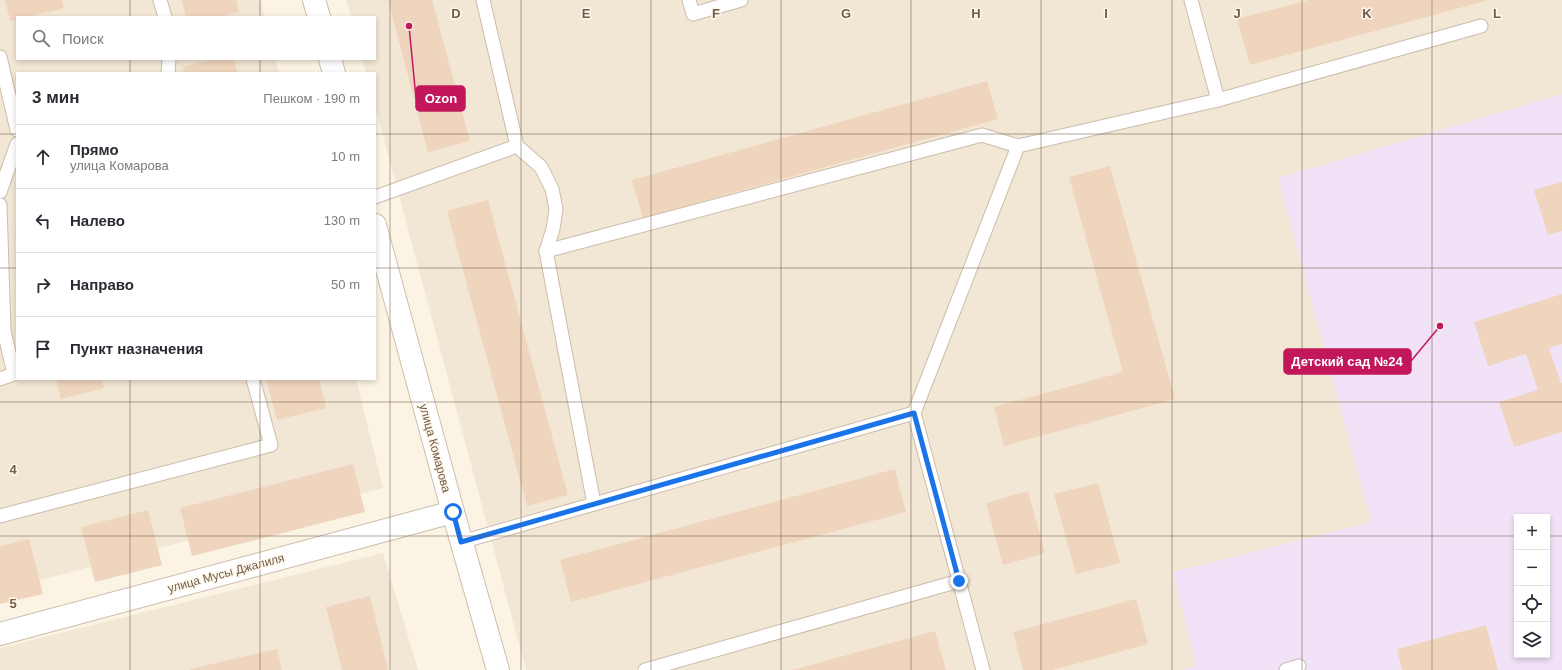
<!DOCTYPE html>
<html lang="ru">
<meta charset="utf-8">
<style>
body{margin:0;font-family:Arial,sans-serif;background:#f2f2f3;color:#2b2b33}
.controls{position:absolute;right:12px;bottom:12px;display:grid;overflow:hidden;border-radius:0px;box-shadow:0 2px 6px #0003}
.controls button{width:36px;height:36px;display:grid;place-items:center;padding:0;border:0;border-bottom:1px solid #e1e1e2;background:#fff;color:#2b2b33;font:20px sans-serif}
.stop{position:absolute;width:12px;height:12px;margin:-9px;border:3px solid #1a73e8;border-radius:50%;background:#fff}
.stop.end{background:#1a73e8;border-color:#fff;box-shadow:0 1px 4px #0008}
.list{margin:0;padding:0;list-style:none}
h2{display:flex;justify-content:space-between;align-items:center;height:52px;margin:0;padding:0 16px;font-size:17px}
h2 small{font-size:13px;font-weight:400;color:#7c7c81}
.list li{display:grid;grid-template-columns:26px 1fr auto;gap:12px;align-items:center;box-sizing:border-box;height:64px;padding:0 16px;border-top:1px solid #e1e1e2}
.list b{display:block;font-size:15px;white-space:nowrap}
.list p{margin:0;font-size:13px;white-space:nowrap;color:#7c7c81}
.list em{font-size:13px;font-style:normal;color:#7c7c81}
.icon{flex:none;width:22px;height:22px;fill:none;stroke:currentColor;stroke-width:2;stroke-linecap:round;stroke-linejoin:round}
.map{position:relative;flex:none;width:1562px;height:670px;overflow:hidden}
.search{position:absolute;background:#fff;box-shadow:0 2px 6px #0003;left:16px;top:16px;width:360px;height:44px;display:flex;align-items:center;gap:10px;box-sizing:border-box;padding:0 14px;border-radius:0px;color:#7c7c81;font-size:15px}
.panel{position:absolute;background:#fff;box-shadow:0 2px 6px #0003;left:16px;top:72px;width:360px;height:308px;border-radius:0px}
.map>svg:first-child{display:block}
.residential{fill:#f2e6d4;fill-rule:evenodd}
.education{fill:#f1e2f7;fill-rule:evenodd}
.building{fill:#efd5be}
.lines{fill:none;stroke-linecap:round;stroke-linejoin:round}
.lane-casing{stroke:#ccbcac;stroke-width:15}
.street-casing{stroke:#ccbcac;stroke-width:24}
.secondary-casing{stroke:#cfbda9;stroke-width:24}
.lane{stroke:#fff;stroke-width:13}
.street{stroke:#fff;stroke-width:22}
.secondary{stroke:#fff;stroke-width:22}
.route{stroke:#1a73e8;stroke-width:5}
.grid{fill:none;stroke:#735c4b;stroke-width:1;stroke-opacity:0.55}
.labels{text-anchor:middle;stroke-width:3;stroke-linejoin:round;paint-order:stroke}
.street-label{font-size:12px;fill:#735c4b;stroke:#fef8eb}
.grid-label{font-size:13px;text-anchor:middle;font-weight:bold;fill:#735c4b;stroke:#fef8eb;stroke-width:3;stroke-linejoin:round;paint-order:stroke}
.leader{fill:none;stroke:#c2185b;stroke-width:1.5}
.callout-dot{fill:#c2185b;stroke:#fef8eb;stroke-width:1.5}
.callout{fill:#c2185b;stroke:#c2185b;stroke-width:1.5}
.callout-label{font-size:13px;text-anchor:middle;font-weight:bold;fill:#fff}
</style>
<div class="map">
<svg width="1562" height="670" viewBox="0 0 1562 670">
<rect width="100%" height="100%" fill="#fbf4e5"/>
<g class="residential">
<polygon points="0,0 260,0 265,17 17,17 17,59 275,59 279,73 17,73 17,379 356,379 383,488 0,591"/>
<path d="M 346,0 L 1562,0 L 1562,670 L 526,670 L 375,106 L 375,73 L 366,73 L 362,59 L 375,59 L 375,17 L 351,17 ZM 1517,517 L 1547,517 L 1547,655 L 1517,655 Z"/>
<polygon points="383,553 418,670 0,670 0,648"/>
</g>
<path class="education" d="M 1562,94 L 1562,670 L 1180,670 L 1196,666 L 1173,572 L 1371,522 L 1278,178 ZM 1517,517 L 1547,517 L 1547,655 L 1517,655 Z"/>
<g class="building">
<polygon points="5,0 62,0 64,8 28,17 17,17 17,20 10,21"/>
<polygon points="182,0 236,0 239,12 219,17 186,17"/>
<polygon points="388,0 432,0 470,141 428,152"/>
<polygon points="1309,0 1485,0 1485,1 1250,65 1237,19"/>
<polygon points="213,59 234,59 237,73 184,73 183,67"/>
<polygon points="987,81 998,119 643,218 632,180"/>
<polygon points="1110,166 1175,399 1004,446 994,407 1123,372 1069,177"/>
<polygon points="1562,182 1562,231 1548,235 1534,190"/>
<polygon points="488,200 568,495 527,506 447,211"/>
<polygon points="1562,294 1562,344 1549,348 1561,383 1562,383 1562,432 1514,447 1499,402 1538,390 1526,354 1488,366 1474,322"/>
<polygon points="56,379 101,379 104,388 61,399"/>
<polygon points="266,379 319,379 326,408 277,420"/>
<polygon points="353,464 365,512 192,556 180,508"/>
<polygon points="895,469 906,512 571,602 560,560"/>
<polygon points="1098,483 1120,563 1076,574 1054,494"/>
<polygon points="1028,491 1045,553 1003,565 986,503"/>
<polygon points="148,510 162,565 95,582 81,527"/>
<polygon points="29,539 43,594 0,604 0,546"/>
<polygon points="370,596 388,670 342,670 326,607"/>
<polygon points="1136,599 1148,644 1053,670 1023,670 1013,632"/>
<polygon points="1486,625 1498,670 1402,670 1397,649"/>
<polygon points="935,631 946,670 792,670"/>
<polygon points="277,649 282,670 190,670 190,669"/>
</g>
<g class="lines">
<defs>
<g id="lane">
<polyline points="160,0 165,17"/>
<polyline points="689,0 693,14 741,0"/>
<polyline points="1191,0 1218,100 1481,26"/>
<polyline points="0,57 17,130"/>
<polyline points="168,73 169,59"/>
<polyline points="517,146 541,167 552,189 556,209 553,229 546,251"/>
<polyline points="0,192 17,144"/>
<polyline points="375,197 517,146 483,0"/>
<polyline points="0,205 4,331 14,374 0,379"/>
<polyline points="594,504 914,413"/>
<polyline points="0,516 271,445 253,379"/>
<polyline points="461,542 594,504 546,251 982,135 1018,146"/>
<polyline points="645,670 959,581"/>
<polyline points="983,670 914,413 1018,146 1218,100"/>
<polyline points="1286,670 1299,666"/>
</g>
<polyline id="street" points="0,634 453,512"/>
<g id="secondary">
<polyline points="314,0 319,17"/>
<polyline points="330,59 334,73"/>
<polyline points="375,225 453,512 498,670"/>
</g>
</defs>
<use href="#lane" class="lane-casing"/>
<use href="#street" class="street-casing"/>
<use href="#secondary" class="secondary-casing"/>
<use href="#lane" class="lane"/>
<use href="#street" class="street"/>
<use href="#secondary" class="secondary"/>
</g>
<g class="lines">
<polyline class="route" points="453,512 461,542 914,413 959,581"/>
</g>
<path class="grid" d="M 130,0 L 130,17M 260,0 L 260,17M 390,0 L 390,670M 521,0 L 521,670M 651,0 L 651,670M 781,0 L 781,670M 911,0 L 911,670M 1041,0 L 1041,670M 1172,0 L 1172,670M 1302,0 L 1302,670M 1432,0 L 1432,670M 130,59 L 130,73M 260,59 L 260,73M 0,134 L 17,134M 375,134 L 1562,134M 0,268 L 17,268M 375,268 L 1562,268M 130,379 L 130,670M 260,379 L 260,670M 0,402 L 1562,402M 0,536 L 1517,536M 1547,536 L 1562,536"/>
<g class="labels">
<g class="street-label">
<text transform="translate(435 448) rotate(75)" y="4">улица Комарова</text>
<text transform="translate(226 573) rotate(-15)" y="4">улица Мусы Джалиля</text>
</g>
</g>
<g class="grid-label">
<text x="456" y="18">D</text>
<text x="586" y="18">E</text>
<text x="716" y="18">F</text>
<text x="846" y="18">G</text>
<text x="976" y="18">H</text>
<text x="1106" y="18">I</text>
<text x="1237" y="18">J</text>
<text x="1367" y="18">K</text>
<text x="1497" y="18">L</text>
<text x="13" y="474">4</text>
<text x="13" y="608">5</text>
</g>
<path class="leader" d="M409 26L416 98M1440 326L1411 361"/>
<g class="callout-dot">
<circle cx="409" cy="26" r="4"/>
<circle cx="1440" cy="326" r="4"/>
</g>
<g class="callout">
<rect x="416" y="86" width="49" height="25" rx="4"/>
<rect x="1284" y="349" width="127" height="25" rx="4"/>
</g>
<g class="callout-label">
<text x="441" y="103">Ozon</text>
<text x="1347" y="366">Детский сад №24</text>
</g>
</svg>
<div class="controls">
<button>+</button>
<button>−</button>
<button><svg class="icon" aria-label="locate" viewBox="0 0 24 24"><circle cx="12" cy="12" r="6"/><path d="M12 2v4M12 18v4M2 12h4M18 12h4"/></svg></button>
<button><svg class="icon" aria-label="layers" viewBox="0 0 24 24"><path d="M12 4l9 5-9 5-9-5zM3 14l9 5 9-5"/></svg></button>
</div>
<div class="stop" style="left:453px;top:512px"></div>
<div class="stop end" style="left:959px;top:581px"></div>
<div class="search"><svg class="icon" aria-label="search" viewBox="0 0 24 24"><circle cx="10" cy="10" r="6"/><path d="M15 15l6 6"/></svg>Поиск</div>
<section class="panel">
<h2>3 мин<small>Пешком · 190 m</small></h2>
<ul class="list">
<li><svg class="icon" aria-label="ahead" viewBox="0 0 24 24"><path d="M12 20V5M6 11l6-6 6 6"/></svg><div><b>Прямо</b><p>улица Комарова</p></div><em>10 m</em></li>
<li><svg class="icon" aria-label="left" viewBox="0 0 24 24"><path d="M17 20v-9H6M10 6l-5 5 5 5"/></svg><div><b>Налево</b></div><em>130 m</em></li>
<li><svg class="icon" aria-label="right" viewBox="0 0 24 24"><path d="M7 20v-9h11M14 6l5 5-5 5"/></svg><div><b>Направо</b></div><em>50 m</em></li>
<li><svg class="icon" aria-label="arrive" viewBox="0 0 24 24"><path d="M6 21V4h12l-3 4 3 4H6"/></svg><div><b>Пункт назначения</b></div></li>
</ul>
</section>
</div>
